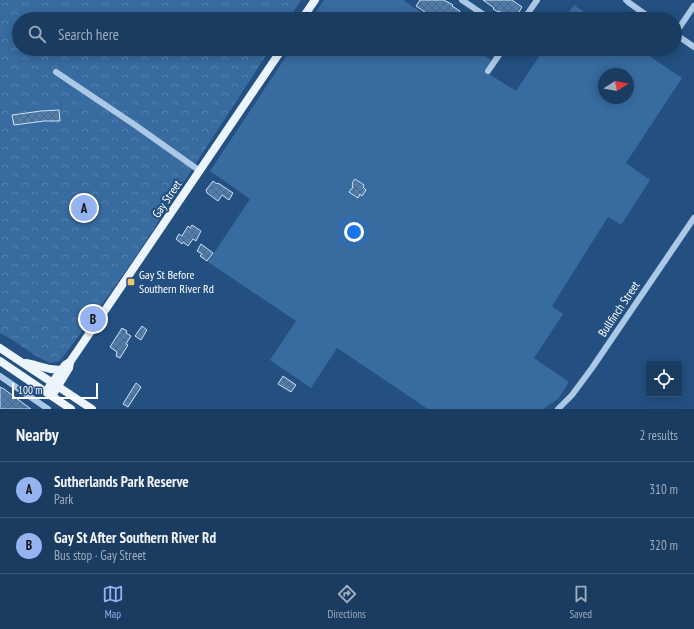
<!DOCTYPE html>
<meta charset="utf-8">
<style>
body{margin:0;font-family:"PT Sans Narrow",sans-serif;background:#27476a;color:#f1f3f6}
.controls{position:absolute;right:12px;bottom:12px;display:grid;overflow:hidden;border-radius:0px;box-shadow:0 2px 10px #0003}
.controls button{width:36px;height:36px;display:grid;place-items:center;padding:0;border:0;border-bottom:1px solid #385676;background:#1a3c61;color:#f1f3f6;font:20px sans-serif}
.compass{position:absolute;left:598px;top:68px;width:36px;height:36px;border-radius:50%;background:#1a3c61;box-shadow:0 2px 10px #0003;rotate:79deg}
.scale{position:absolute;left:12px;bottom:10px;width:86px;box-sizing:border-box;padding-left:4px;border:2px solid #fff;border-top:0;font-size:11px;line-height:14px;white-space:nowrap;color:#fff;-webkit-text-stroke:3px #235081;paint-order:stroke}
.you{position:absolute;left:354px;top:232px;width:14px;height:14px;margin:-10px;border:3px solid #fff;border-radius:50%;background:#1a73e8;box-shadow:0 0 0 6px #1a73e833}
.badge{display:grid;place-items:center;width:26px;height:26px;border-radius:50%;background:#95b2f1;color:#111;font-size:13px;font-weight:700}
.pin{position:absolute;translate:-50% -50%;border:2px solid #fff;box-shadow:0 1px 4px #0006}
.list{margin:0;padding:0;list-style:none}
h2{display:flex;justify-content:space-between;align-items:center;height:52px;margin:0;padding:0 16px;font-size:17px}
h2 small{font-size:13px;font-weight:400;color:#9fadbd}
.list li{display:grid;grid-template-columns:26px 1fr auto;gap:12px;align-items:center;box-sizing:border-box;height:56px;padding:0 16px;border-top:1px solid #385676}
.list b{display:block;font-size:15px;white-space:nowrap}
.list p{margin:0;font-size:13px;white-space:nowrap;color:#9fadbd}
.list em{font-size:13px;font-style:normal;color:#9fadbd}
.icon{flex:none;width:22px;height:22px;fill:none;stroke:currentColor;stroke-width:2;stroke-linecap:round;stroke-linejoin:round}
.map{position:relative;flex:none;width:694px;height:409px;overflow:hidden}
.search{position:absolute;background:#1a3c61;box-shadow:0 2px 10px #0003;left:12px;right:12px;top:12px;height:44px;display:flex;align-items:center;gap:10px;box-sizing:border-box;padding:0 14px;border-radius:22px;color:#9fadbd;font-size:15px}
.sheet{height:164px;background:#1a3c61}
nav{display:flex;justify-content:space-around;align-items:center;box-sizing:border-box;height:56px;border-top:1px solid #385676;background:#1a3c61;font-size:11px;color:#9fadbd}
nav a{display:grid;justify-items:center;gap:2px}
nav .on{color:#95b2f1}
.map>svg:first-child{display:block}
.green{fill:#386b9f;fill-rule:evenodd}
.park{fill:url(#park-crowns)}
.building{fill:url(#building-cross-hatch);stroke:#cee2f6}
.lines{fill:none;stroke-linecap:round;stroke-linejoin:round}
.minor{stroke:#abc9e7;stroke-width:6}
.major{stroke:#ecf4fd;stroke-width:8}
.poi-dot{fill:#f2c66e;stroke:#235081;stroke-width:1.5}
.labels{text-anchor:middle;stroke-width:4;stroke-linejoin:round;paint-order:stroke}
.street-label{font-size:12px;fill:#fff;stroke:#235081}
.poi-label{font-size:12px;fill:#fff;stroke:#235081;text-anchor:start}
</style>
<div class="map">
<svg width="694" height="409" viewBox="0 0 694 409">
<defs>
<pattern id="park-crowns" width="20" height="18" patternUnits="userSpaceOnUse"><rect width="20" height="18" fill="#386b9f"/><path d="M2 6a3 3 0 1 1 6 0M12 15a3 3 0 1 1 6 0" fill="none" stroke="#5681ad"/></pattern>
<pattern id="building-cross-hatch" width="8" height="8" patternUnits="userSpaceOnUse"><rect width="8" height="8" fill="#507dac"/><path d="M0 0l8 8M0 8l8-8" fill="none" stroke="#4e6781"/></pattern>
</defs>
<rect width="100%" height="100%" fill="#235081"/>
<g class="green">
<polygon points="324,0 403,0 431,19 311,19"/>
<polygon points="574,5 594,19 564,19"/>
<path d="M 291,49 L 475,49 L 491,60 L 484,71 L 516,91 L 544,49 L 639,49 L 682,78 L 626,163 L 650,180 L 621,225 L 608,217 L 552,306 L 563,314 L 534,358 L 569,382 L 558,399 L 543,409 L 428,409 L 337,348 L 311,388 L 270,360 L 296,321 L 208,262 L 250,199 L 210,171 ZM 604,74 L 628,74 L 628,98 L 604,98 Z"/>
</g>
<polygon class="park" points="0,0 301,0 289,19 19,19 19,49 270,49 138,253 111,292 60,361 50,363 36,356 11,339 0,333"/>
<g class="building">
<polygon points="420,0 444,0 453,5 452,6 460,11 459,13 468,19 435,19 416,6"/>
<polygon points="483,0 512,0 522,7 515,19 512,19 499,11 498,12 493,9 494,8"/>
<polygon points="59,110 60,121 44,121 14,125 12,115 41,111"/>
<polygon points="355,179 364,185 363,187 366,190 362,196 360,194 358,198 349,192 353,187 352,186 353,184 352,183"/>
<polygon points="213,181 217,184 218,183 233,193 229,200 222,195 218,201 207,193 206,190"/>
<polygon points="192,225 201,231 196,241 193,239 188,246 183,242 182,244 176,239 179,234 182,236 188,226 190,228"/>
<polygon points="201,244 213,253 207,261 200,256 202,254 197,251"/>
<polygon points="142,326 147,330 141,340 135,336"/>
<polygon points="122,328 127,331 126,333 131,336 126,344 128,345 120,358 116,356 117,352 110,347"/>
<polygon points="283,376 296,385 291,392 278,384"/>
<polygon points="136,383 141,387 128,407 123,404"/>
<polygon points="0,387 4,389 31,409 0,409"/>
</g>
<g class="lines">
<g class="minor">
<polyline points="462,0 490,19"/>
<polyline points="626,0 628,2 652,19"/>
<polyline points="524,19 537,0"/>
<polyline points="675,34 694,6"/>
<polyline points="675,34 694,47"/>
<polyline points="488,71 503,49"/>
<polyline points="56,72 135,125 200,171"/>
<polyline points="0,376 48,409"/>
<polyline points="558,409 572,395 592,368 694,218"/>
</g>
<g class="major">
<polyline points="302,19 315,0"/>
<polyline points="0,348 92,409"/>
<polyline points="0,361 71,409"/>
<polyline points="26,363 35,365 50,369 61,370"/>
<polyline points="49,387 65,365 70,362"/>
<polyline points="52,396 69,368 70,362 282,49"/>
</g>
</g>
<rect class="poi-dot" x="127" y="278" width="8" height="8" rx="2"/>
<g class="labels">
<g class="street-label">
<text transform="translate(167 199) rotate(-56)" y="4">Gay Street</text>
<text transform="translate(619 309) rotate(-56)" y="4">Bullfinch Street</text>
</g>
<g class="poi-label">
<text x="139" y="279">Gay St Before<tspan x="139" dy="14">Southern River Rd</tspan></text>
</g>
</g>
</svg>
<div class="controls">
<button><svg class="icon" aria-label="locate" viewBox="0 0 24 24"><circle cx="12" cy="12" r="6"/><path d="M12 2v4M12 18v4M2 12h4M18 12h4"/></svg></button>
</div>
<svg class="compass" viewBox="-18 -18 36 36"><path d="M0-13l5 13h-10z" fill="#e53935"/><path d="M0 13l5-13h-10z" fill="#9fadbd"/></svg>
<div class="scale">100 m</div>
<div class="you"></div>
<div class="pin badge" style="left:84px;top:208px">A</div>
<div class="pin badge" style="left:93px;top:319px">B</div>
<div class="search"><svg class="icon" aria-label="search" viewBox="0 0 24 24"><circle cx="10" cy="10" r="6"/><path d="M15 15l6 6"/></svg>Search here</div>
</div>
<section class="sheet">
<h2>Nearby<small>2 results</small></h2>
<ul class="list">
<li><span class="badge">A</span><div><b>Sutherlands Park Reserve</b><p>Park</p></div><em>310 m</em></li>
<li><span class="badge">B</span><div><b>Gay St After Southern River Rd</b><p>Bus stop · Gay Street</p></div><em>320 m</em></li>
</ul>
</section>
<nav>
<a class="on"><svg class="icon" aria-label="map" viewBox="0 0 24 24"><path d="M3 6l6-2 6 2 6-2v14l-6 2-6-2-6 2zM9 4v14M15 6v14"/></svg>Map</a>
<a><svg class="icon" aria-label="directions" viewBox="0 0 24 24"><path d="M12 3l9 9-9 9-9-9zM9 14v-3h6M13 9l2 2-2 2"/></svg>Directions</a>
<a><svg class="icon" aria-label="saved" viewBox="0 0 24 24"><path d="M7 4h10v16l-5-4-5 4z"/></svg>Saved</a>
</nav>
